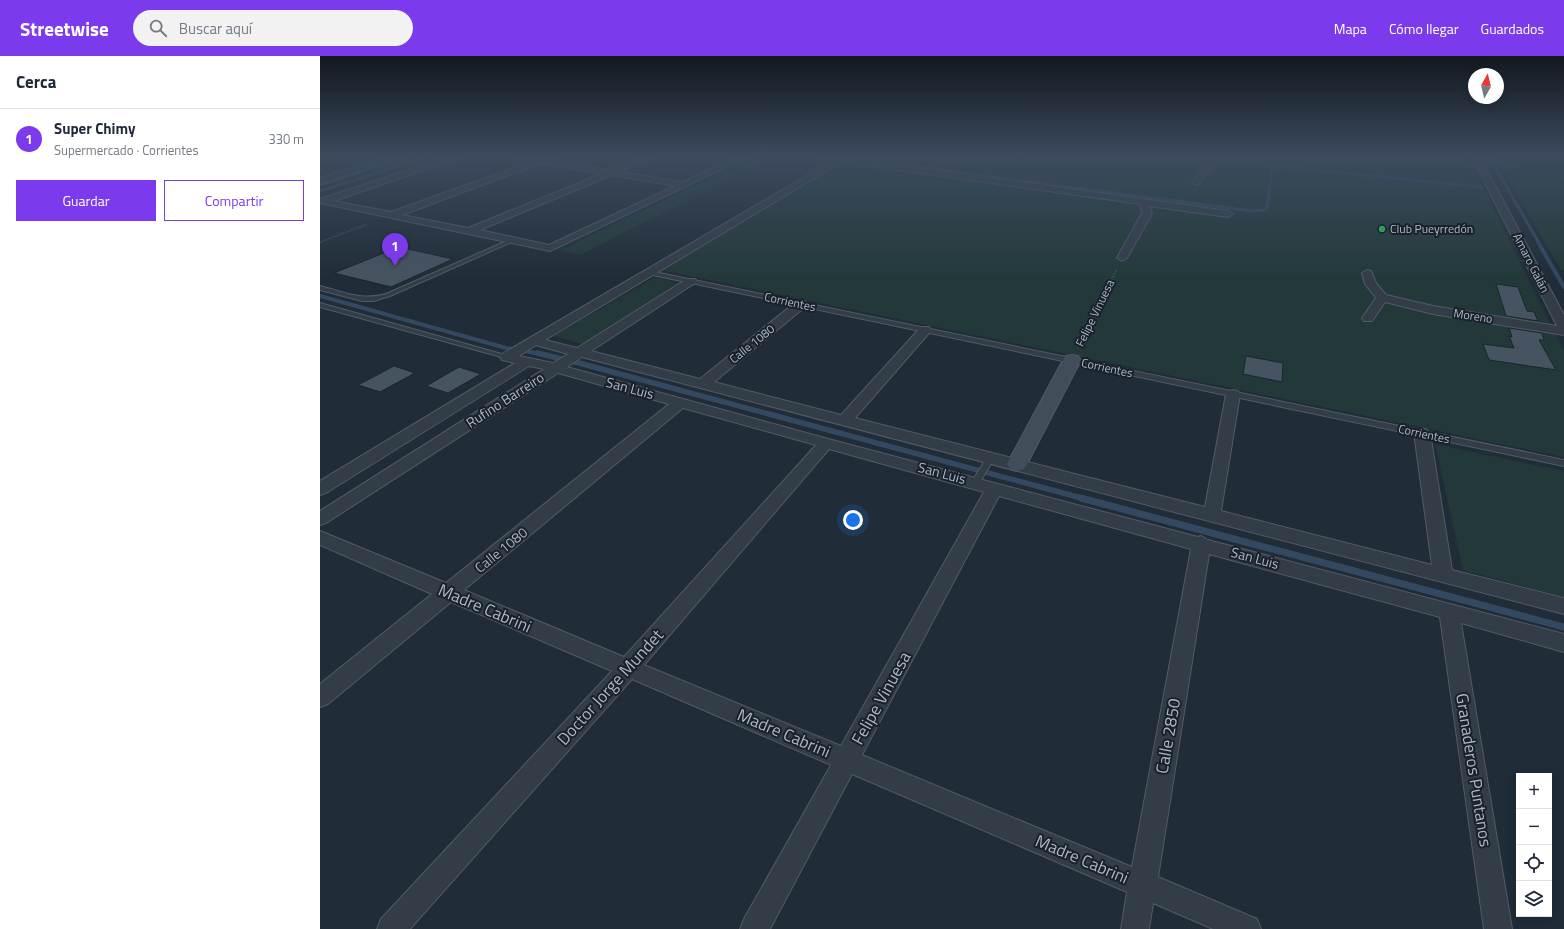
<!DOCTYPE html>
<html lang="es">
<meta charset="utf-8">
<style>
body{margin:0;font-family:"Titillium Web",sans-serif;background:#f2f2f3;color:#1f2937}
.controls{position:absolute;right:12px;bottom:12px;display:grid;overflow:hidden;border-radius:0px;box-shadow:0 2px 10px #0003}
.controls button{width:36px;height:36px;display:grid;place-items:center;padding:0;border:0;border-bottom:1px solid #e0e1e3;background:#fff;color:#1f2937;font:20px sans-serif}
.compass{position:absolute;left:1148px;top:12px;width:36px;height:36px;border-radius:50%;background:#fff;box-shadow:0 2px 10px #0003;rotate:8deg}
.you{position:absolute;left:533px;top:464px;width:14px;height:14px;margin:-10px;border:3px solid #fff;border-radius:50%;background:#1a73e8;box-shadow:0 0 0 6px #1a73e833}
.badge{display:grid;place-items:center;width:26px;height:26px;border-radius:50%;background:#7c3aed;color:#fff;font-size:13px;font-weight:700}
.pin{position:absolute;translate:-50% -33px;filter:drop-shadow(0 1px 2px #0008)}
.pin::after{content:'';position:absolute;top:21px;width:14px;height:12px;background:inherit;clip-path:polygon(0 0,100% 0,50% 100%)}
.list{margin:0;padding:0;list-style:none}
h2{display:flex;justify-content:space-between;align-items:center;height:52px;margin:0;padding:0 16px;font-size:17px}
h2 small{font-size:13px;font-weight:400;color:#747a83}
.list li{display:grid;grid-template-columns:26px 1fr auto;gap:12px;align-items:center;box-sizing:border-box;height:60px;padding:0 16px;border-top:1px solid #e0e1e3}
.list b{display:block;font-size:15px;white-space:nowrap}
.list p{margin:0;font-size:13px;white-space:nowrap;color:#747a83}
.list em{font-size:13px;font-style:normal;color:#747a83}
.actions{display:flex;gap:8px;padding:12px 16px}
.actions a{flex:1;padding:9px 0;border:1px solid #7c3aed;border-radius:0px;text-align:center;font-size:14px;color:#7c3aed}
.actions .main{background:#7c3aed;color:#fff}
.icon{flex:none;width:22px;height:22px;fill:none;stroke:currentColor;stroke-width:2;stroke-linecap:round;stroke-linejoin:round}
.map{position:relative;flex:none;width:1244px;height:873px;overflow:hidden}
header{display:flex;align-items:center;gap:24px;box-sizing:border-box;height:56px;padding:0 20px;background:#7c3aed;color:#fff}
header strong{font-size:19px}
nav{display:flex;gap:22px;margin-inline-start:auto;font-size:14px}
.search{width:280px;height:36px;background:#f2f2f3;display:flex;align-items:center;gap:10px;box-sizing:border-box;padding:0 14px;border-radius:22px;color:#747a83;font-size:15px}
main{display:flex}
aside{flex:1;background:#fff}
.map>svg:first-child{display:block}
.green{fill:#233939}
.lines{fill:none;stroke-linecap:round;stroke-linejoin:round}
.stream-far3{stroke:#33495f;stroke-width:3}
.stream-far2{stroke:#33495f;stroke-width:4}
.stream-far1{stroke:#33495f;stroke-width:5.5}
.stream{stroke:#33495f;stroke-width:7}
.building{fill:#465361;stroke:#1b242e}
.lane-casing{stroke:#515b66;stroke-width:2}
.street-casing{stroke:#515b66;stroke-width:2}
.secondary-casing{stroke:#515b66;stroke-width:2}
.path{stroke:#3f5556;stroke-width:1.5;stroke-dasharray:1.5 1.5;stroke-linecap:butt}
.lane{fill:#333d48;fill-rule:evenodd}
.street{fill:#333d48;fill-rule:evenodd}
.secondary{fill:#414d5b;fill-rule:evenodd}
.leisure-dot{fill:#2e9e5b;stroke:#19222c;stroke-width:1.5}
.labels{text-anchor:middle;stroke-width:4;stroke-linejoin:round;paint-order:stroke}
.far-poi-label{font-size:12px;fill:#aeb8c5;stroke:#19222c;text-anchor:start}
.far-street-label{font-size:12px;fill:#aeb8c5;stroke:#19222c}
.street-label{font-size:14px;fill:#aeb8c5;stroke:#19222c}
.near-street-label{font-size:17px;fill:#aeb8c5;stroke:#19222c}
</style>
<header>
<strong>Streetwise</strong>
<div class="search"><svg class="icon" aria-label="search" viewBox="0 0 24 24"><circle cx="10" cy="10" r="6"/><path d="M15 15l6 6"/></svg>Buscar aquí</div>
<nav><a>Mapa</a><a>Cómo llegar</a><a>Guardados</a></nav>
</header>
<main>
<aside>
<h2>Cerca<small></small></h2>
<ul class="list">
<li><span class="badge">1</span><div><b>Super Chimy</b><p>Supermercado · Corrientes</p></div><em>330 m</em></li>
</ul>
<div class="actions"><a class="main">Guardar</a><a>Compartir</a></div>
</aside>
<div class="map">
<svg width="1244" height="873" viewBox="0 0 1244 873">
<rect width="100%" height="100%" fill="#202c37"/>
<g class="green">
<polygon points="530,101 1148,101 1244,295 1244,401 341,214"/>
<polygon points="424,106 441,108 260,199 240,194"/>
<polygon points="1179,108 1244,114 1244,214 1241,214"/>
<polygon points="335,221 360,227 262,288 234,280"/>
<polygon points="1115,388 1244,415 1244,541 1143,514"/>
</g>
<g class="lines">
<g class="stream-far3">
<polyline points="1169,101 1219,187"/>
<polyline points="545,104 932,155 945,154 947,152 952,112 955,110 1162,131"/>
<polyline points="0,129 88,101"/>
<polyline points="0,135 106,101"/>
</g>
<g class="stream-far2">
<polyline points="1218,186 1244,231"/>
<polyline points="0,240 186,292 221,298"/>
</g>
<polyline class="stream-far1" points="217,297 259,307 765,443"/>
<polyline class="stream" points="761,442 1244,571"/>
</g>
<g class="building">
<polygon points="79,191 133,203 71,231 14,217"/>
<polygon points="1176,228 1198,231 1207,255 1214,256 1218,265 1186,260"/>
<polygon points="1189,272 1222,277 1224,284 1219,284 1236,314 1169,304 1163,288 1194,292 1189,280 1192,281"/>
<polygon points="926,300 963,307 962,326 923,318"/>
<polygon points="74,310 95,317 60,336 38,329"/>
<polygon points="139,311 161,318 128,337 106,330"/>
</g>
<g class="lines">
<defs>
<g id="lane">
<path d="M 191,183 L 196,184 L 70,240 L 54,245 L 42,245 L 0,234 L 0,230 C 24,236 41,245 66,238 Z"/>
<polygon points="330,215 1244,404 1244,410 328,218 328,216"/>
<polygon points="0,247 189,300 191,301 187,303 185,302 0,251"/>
<polygon points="671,398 675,401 660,426 659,428 653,428 652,426 668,399"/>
</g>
<g id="street">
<polygon points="69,101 82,101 0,128 0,122"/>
<path d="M 128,101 L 141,101 L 14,145 L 71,156 L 210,106 L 192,101 L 212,101 L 290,114 L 322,101 L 333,101 L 300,116 L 363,126 L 416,101 L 427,101 L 230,195 L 0,147 L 0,143 ZM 221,107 L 281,118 L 148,172 L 82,159 ZM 292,119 L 355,130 L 229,189 L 160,174 Z"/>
<path d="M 497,101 L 525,101 L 908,155 L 913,158 L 908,161 L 829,150 L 832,157 L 807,202 L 802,205 L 797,202 L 822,157 L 820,148 L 521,106 L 225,284 L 257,292 L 367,223 L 375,223 L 377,225 L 375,227 L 271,295 L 380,323 L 477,245 L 485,245 L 487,248 L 485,251 L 394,326 L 521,359 L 601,271 L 609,271 L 611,274 L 609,277 L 535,362 L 885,451 L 906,338 L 908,335 L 913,334 L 918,335 L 920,338 L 901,455 L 1112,509 L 1094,377 L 1097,374 L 1102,372 L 1107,374 L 1110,377 L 1132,514 L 1244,542 L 1244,558 L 262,301 L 247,311 L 512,384 L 878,481 L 881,480 L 888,484 L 1244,578 L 1244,596 L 1141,567 L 1192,873 L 1164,873 L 1120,561 L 889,498 L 838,821 L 937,863 L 941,873 L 893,873 L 833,847 L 829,873 L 801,873 L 807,836 L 532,718 L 450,873 L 420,873 L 424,863 L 511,709 L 312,623 L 90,873 L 57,873 L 61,863 L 292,615 L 131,546 L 8,648 L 0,651 L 0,628 L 112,538 L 0,489 L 0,475 L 126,527 L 349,348 L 238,317 L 6,467 L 0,469 L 0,455 L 224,313 L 209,310 L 6,437 L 0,439 L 0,425 L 195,307 L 182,304 L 180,301 L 182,298 L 512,105 ZM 216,289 L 248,298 L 233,307 L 199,300 ZM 363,352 L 496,389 L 304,601 L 144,534 ZM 509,393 L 664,436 L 521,690 L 324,609 ZM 679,440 L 871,493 L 812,811 L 542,699 Z"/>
<polygon points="877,101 890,101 895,104 894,108 879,128 876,129 872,126 887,105"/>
<polygon points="1152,101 1160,101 1244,259 1244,279 1113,258 1065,246 1052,265 1044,265 1042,262 1056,242 1045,228 1042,217 1047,214 1051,215 1056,227 1066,239 1113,250 1237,270"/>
</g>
<polygon id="secondary" points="752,299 758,300 761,304 707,408 704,413 697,415 690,413 687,408 743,304 746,300"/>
</defs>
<use href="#lane" class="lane-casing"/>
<use href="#street" class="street-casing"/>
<use href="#secondary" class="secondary-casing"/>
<g class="path">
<polyline points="0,186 48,168"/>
<polyline points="758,291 797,213"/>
</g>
<use href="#lane" class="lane"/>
<use href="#street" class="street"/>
<use href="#secondary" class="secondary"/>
</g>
<linearGradient id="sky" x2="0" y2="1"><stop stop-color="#12181e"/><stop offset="0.45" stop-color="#3c4b5e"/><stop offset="1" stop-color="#3c4b5e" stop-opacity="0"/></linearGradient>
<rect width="1244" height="223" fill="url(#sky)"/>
<circle class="leisure-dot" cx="1062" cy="173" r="4"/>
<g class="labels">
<g class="far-poi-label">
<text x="1070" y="177">Club Pueyrredón</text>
</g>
<g class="far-street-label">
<text transform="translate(1211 207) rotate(63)" y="4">Amaro Galán</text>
<text transform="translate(470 246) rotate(12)" y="4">Corrientes</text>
<text transform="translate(775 257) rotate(-64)" y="4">Felipe Vinuesa</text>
<text transform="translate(1153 260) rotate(9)" y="4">Moreno</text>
<text transform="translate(432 288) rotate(-39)" y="4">Calle 1080</text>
<text transform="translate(787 312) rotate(12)" y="4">Corrientes</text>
<text transform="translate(1104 378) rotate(12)" y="4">Corrientes</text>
</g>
<g class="street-label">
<text transform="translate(310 332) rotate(15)" y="5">San Luis</text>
<text transform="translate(185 344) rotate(-33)" y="5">Rufino Barreiro</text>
<text transform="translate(622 417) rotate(15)" y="5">San Luis</text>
<text transform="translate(181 494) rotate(-39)" y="5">Calle 1080</text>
<text transform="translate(935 502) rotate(15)" y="5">San Luis</text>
</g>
<g class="near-street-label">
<text transform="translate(165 552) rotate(23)" y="6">Madre Cabrini</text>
<text transform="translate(290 631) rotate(-48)" y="6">Doctor Jorge Mundet</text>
<text transform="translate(561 642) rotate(-61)" y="6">Felipe Vinuesa</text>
<text transform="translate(464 677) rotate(23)" y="6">Madre Cabrini</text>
<text transform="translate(848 680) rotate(-80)" y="6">Calle 2850</text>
<text transform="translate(1154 714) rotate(81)" y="6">Granaderos Puntanos</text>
<text transform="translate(762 803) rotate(23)" y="6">Madre Cabrini</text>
</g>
</g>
</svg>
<div class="controls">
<button>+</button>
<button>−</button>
<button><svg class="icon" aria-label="locate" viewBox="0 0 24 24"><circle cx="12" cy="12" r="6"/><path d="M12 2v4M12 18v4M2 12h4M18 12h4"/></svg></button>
<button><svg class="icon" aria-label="layers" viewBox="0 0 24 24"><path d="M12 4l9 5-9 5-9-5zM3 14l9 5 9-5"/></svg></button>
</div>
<svg class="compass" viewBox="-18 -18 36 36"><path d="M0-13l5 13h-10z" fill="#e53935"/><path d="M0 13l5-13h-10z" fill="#747a83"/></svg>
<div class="you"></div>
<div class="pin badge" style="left:75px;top:210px">1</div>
</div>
</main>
